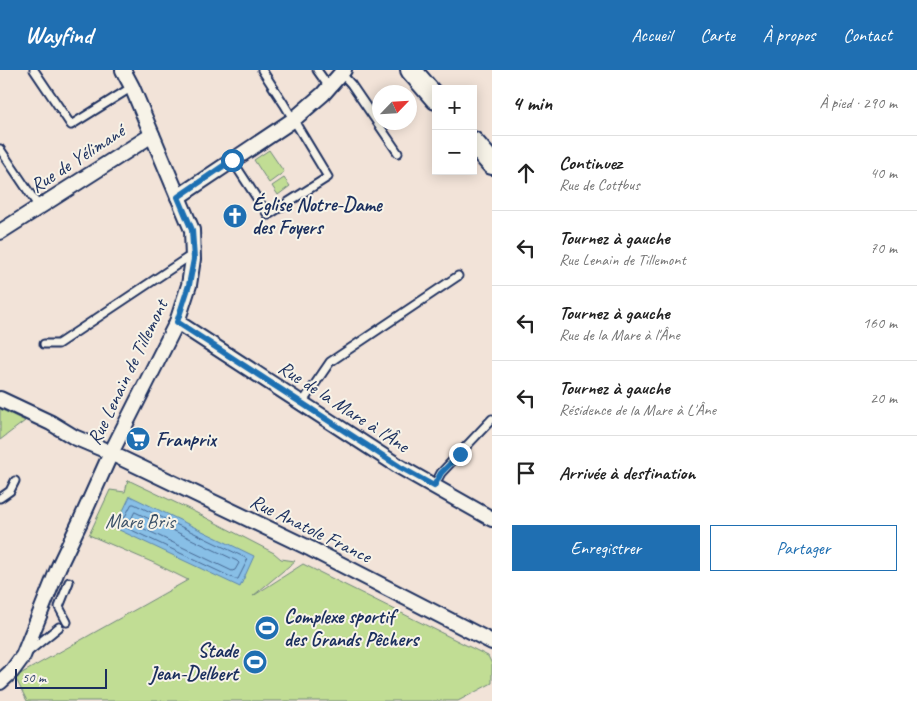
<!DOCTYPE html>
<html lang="fr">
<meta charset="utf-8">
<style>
body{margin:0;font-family:Caveat,sans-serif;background:#f2f2f2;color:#222}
.controls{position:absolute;right:15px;top:15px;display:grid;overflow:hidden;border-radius:0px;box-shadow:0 2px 12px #0003}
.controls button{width:45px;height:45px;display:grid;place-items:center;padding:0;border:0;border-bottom:1px solid #e0e0e0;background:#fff;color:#222;font:25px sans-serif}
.compass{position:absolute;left:372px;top:15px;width:45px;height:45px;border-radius:50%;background:#fff;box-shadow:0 2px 12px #0003;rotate:65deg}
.scale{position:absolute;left:15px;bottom:12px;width:92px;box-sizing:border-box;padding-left:5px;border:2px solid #1b2f5e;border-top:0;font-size:14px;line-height:18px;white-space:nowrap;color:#1b2f5e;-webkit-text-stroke:4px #f7f3e8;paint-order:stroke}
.stop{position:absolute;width:15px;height:15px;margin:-11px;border:4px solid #1f6fb2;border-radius:50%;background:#fff}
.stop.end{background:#1f6fb2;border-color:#fff;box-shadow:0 1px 5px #0008}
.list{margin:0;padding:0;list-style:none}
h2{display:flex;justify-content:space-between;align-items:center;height:65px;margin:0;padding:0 20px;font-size:21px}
h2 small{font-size:16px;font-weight:400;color:#767676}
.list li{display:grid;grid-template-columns:32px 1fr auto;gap:15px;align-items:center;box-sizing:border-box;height:75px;padding:0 20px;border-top:1px solid #e0e0e0}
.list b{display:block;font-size:19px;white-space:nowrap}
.list p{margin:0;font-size:16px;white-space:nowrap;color:#767676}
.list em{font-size:16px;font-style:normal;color:#767676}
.actions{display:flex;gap:10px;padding:15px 20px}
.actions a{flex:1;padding:11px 0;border:1px solid #1f6fb2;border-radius:0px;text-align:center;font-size:18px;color:#1f6fb2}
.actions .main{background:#1f6fb2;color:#fff}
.icon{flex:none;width:28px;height:28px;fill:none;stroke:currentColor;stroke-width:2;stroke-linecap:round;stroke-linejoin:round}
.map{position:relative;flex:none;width:492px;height:631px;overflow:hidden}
header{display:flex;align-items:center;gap:30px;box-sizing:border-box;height:70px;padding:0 25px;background:#1f6fb2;color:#fff}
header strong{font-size:24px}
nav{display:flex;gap:28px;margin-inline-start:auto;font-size:18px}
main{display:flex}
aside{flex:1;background:#fff}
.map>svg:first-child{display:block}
.green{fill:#c1dd94;stroke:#6e8679}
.water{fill:#88bfe6;stroke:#5c85b0}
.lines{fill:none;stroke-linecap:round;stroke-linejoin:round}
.shore{stroke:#476994;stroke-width:1}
.lane-casing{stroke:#1b2f5e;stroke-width:11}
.street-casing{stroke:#1b2f5e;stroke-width:18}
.secondary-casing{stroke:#1b2f5e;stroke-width:24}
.lane{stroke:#f7f3e8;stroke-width:7}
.street{stroke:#f7f3e8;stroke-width:14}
.secondary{stroke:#f7f3e8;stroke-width:20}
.route{stroke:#1f6fb2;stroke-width:6}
.labels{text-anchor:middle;stroke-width:4;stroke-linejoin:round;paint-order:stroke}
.street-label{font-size:20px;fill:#1b2f5e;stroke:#f7f3e8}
.poi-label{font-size:20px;font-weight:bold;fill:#1b2f5e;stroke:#f7f3e8;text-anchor:start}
.park-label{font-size:20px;fill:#3c5269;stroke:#f7f3e8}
</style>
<header>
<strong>Wayfind</strong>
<nav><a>Accueil</a><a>Carte</a><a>À propos</a><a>Contact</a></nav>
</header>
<main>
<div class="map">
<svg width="492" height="631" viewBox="0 0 492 631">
<rect width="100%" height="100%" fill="#f2e3d8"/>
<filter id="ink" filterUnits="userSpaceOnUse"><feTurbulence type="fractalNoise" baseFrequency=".02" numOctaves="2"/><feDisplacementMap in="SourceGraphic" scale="10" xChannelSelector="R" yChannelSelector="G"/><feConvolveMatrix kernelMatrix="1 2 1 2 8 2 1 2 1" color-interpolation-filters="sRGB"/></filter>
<g filter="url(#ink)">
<g class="green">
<polygon points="269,80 284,102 269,113 254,90"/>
<polygon points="284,108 290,116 278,125 272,116"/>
<polygon points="0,339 25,351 0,370"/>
<polygon points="128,410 191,440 274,483 281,489 295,491 253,526 303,494 488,586 492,594 492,613 458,631 27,631 15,607 188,510 154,493 89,465 110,420 125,422"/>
</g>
<polygon class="water" points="130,426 254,486 240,517 115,458"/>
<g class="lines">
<g class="shore">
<polygon points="132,434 134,434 246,488 247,491 238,509 235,509 123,456 122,453"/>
<polygon points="135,442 237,491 239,493 235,500 232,501 132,453 131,450"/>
</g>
<defs>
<g id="lane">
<polyline points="34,0 71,55 132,17"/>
<polyline points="317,0 329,17"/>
<polyline points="341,3 351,14 398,83"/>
<polyline points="0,79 39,137"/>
<polyline points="232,90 268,145 328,107 284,34 262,0"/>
<polyline points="44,274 58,274 187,188 193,189"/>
<polyline points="302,333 330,292 458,206"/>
<polyline points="434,416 441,403 492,349"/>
<polyline points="0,428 10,421 15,411"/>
<polyline points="67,552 59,537 69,512"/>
<polyline points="28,582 59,557"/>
</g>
<g id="street">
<polyline points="178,127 293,50 323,24 344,0"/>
<polyline points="0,162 152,65"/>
<polyline points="177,252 400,397 492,449"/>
<polyline points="0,329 51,353 74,367 100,378 311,479 492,572"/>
<polyline points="0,612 12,601 23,586 59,496 80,452 111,383 177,252 189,215 193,189 192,160 132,17 123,0"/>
</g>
<g id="secondary">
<polyline points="411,0 436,29"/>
<polyline points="473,72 492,94"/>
</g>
</defs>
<use href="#lane" class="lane-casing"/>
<use href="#street" class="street-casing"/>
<use href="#secondary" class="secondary-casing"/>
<use href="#lane" class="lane"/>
<use href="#street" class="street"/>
<use href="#secondary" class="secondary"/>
</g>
</g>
<g class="lines" filter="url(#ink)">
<polyline class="route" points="232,90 178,127 192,160 194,189 189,215 177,252 400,397 434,416 441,403 460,384"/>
</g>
<defs>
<symbol id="church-disc" viewBox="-11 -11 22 22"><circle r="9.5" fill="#1f6fb2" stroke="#f7f3e8"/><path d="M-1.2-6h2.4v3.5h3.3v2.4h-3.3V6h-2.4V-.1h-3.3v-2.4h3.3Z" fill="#fff"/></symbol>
<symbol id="supermarket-disc" viewBox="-11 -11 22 22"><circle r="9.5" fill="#1f6fb2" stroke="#f7f3e8"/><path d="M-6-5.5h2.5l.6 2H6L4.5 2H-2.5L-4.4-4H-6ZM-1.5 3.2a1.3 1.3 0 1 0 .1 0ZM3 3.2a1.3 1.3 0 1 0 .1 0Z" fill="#fff"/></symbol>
<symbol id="stadium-disc" viewBox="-11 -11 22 22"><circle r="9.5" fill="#1f6fb2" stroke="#f7f3e8"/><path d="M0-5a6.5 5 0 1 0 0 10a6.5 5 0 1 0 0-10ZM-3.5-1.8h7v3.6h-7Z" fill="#fff"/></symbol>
</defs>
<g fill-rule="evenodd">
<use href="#church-disc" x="221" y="132" width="28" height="28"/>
<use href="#supermarket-disc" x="124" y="355" width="28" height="28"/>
<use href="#stadium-disc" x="253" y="544" width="28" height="28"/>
<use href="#stadium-disc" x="241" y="578" width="28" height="28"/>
</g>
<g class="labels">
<g class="street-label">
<text transform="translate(77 88) rotate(-33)" y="7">Rue de Yélimané</text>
<text transform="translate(127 302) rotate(-64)" y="7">Rue Lenain de Tillemont</text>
<text transform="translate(344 336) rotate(33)" y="7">Rue de la Mare à l'Âne</text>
<text transform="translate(311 458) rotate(26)" y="7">Rue Anatole France</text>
</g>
<g class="poi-label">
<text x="252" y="141">Église Notre-Dame<tspan x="252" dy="23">des Foyers</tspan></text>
<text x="156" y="376">Franprix</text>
<text x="284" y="553">Complexe sportif<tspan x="284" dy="23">des Grands Pêchers</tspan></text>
<text x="238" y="587" text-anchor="end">Stade<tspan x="238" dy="23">Jean-Delbert</tspan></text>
</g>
<g class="park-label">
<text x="140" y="458">Mare Bris</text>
</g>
</g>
</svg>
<div class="controls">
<button>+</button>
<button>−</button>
</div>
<svg class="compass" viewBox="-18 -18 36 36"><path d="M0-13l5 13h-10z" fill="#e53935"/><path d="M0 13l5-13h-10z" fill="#767676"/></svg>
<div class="scale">50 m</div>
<div class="stop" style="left:232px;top:90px"></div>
<div class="stop end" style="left:460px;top:384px"></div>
</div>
<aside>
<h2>4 min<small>À pied · 290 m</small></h2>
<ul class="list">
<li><svg class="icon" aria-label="ahead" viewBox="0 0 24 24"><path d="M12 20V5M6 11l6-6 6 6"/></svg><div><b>Continuez</b><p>Rue de Cottbus</p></div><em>40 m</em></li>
<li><svg class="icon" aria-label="left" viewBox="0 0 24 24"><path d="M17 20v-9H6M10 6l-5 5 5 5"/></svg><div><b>Tournez à gauche</b><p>Rue Lenain de Tillemont</p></div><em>70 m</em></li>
<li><svg class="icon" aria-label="left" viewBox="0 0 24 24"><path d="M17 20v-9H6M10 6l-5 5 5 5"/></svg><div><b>Tournez à gauche</b><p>Rue de la Mare à l'Âne</p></div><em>160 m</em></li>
<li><svg class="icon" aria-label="left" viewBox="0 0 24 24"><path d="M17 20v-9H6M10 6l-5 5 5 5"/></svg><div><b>Tournez à gauche</b><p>Résidence de la Mare à L'Âne</p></div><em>20 m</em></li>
<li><svg class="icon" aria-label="arrive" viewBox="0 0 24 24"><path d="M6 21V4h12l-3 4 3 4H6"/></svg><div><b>Arrivée à destination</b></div></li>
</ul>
<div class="actions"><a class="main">Enregistrer</a><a>Partager</a></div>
</aside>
</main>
